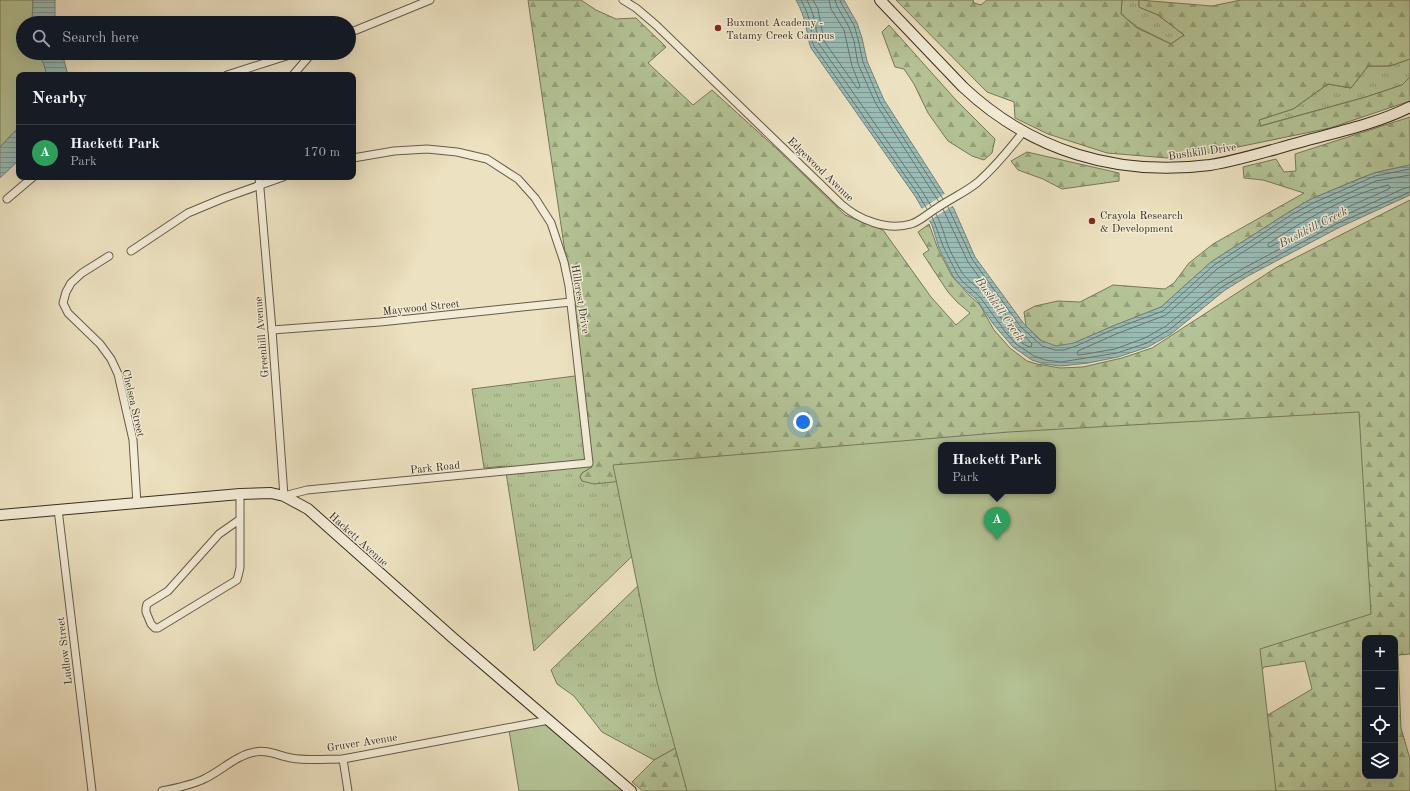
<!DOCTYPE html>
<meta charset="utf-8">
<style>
body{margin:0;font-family:"Old Standard TT",serif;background:#242831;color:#f1f3f6}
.controls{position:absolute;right:12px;bottom:12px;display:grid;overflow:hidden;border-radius:8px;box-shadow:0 4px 16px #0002}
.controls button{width:36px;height:36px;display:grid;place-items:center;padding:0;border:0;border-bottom:1px solid #363941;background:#171b24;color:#f1f3f6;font:20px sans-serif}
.you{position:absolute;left:803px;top:422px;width:14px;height:14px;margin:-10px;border:3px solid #fff;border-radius:50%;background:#1a73e8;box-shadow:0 0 0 6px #1a73e833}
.badge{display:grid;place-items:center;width:26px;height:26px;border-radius:50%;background:#0f766e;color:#fff;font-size:13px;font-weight:700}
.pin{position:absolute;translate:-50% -33px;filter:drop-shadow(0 1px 2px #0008)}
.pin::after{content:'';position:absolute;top:21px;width:14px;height:12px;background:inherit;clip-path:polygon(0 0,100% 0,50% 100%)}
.popup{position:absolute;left:938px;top:442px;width:118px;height:52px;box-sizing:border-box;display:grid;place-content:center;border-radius:8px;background:#171b24;filter:drop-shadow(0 1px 3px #0005);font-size:13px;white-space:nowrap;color:#9ea1a6}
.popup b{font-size:15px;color:#f1f3f6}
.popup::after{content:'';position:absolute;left:50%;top:100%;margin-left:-8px;border:8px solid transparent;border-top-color:#171b24}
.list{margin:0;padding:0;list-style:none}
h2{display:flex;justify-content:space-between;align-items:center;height:52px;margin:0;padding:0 16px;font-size:17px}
h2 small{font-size:13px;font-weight:400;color:#9ea1a6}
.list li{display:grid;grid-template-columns:26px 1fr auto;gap:12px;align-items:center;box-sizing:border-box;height:56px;padding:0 16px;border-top:1px solid #363941}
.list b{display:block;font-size:15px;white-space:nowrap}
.list p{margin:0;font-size:13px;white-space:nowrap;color:#9ea1a6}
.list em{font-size:13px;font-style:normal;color:#9ea1a6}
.icon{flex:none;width:22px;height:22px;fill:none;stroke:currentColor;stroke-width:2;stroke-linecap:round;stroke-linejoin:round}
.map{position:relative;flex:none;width:1410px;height:791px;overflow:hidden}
.search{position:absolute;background:#171b24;box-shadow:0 4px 16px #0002;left:16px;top:16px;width:340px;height:44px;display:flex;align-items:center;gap:10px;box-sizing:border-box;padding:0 14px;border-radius:22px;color:#9ea1a6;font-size:15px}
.panel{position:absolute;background:#171b24;box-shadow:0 4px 16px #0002;left:16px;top:72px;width:340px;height:108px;border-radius:8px}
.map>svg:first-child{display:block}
.grass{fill:url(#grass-tufts);stroke:#76785a}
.forest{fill:url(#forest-firs);stroke:#76785a;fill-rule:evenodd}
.park{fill:#b4c395;stroke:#76785a;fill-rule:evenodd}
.water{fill:url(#water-rules);stroke:#73837a}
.pier{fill:#ece1c0}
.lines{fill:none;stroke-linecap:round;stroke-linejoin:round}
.shore{stroke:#69756b;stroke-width:1}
.minor-casing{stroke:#665b48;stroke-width:9}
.secondary-casing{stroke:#392e20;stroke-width:12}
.minor{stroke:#f3ecd6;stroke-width:7}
.secondary{stroke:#f3ecd6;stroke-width:10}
.poi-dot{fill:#8f2418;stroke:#f3ecd6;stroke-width:1.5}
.labels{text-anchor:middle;stroke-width:3;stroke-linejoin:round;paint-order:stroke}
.poi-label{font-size:11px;fill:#392e20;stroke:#f3ecd6;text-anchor:start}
.street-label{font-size:11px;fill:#392e20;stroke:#f3ecd6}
.water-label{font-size:12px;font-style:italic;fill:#515246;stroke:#f3ecd6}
</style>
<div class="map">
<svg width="1410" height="791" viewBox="0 0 1410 791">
<defs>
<pattern id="grass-tufts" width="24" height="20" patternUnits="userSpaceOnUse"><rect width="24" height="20" fill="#b4c395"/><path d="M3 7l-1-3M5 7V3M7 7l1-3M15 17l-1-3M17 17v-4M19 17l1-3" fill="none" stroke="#939f79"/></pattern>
<pattern id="forest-firs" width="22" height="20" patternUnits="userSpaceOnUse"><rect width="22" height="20" fill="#b4c395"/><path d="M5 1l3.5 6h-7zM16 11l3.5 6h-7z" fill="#939f79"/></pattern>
<pattern id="water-rules" width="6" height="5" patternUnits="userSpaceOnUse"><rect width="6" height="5" fill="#99bcb6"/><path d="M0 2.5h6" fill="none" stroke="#7e9994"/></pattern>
</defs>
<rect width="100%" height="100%" fill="#ece1c0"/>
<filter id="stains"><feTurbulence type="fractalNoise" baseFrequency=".005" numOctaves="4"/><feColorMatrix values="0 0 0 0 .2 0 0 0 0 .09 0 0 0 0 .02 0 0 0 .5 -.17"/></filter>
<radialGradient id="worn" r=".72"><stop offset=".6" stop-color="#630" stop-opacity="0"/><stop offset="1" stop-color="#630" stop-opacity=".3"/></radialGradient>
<g class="grass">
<polygon points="1122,0 1139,0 1139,7 1158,15 1184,35 1171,44 1137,27 1121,14"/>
<polygon points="1410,59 1410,77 1402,85 1366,97 1260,126 1259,120 1293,109 1328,84 1351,88 1368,66 1390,66"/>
<polygon points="583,375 592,467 582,473 580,477 582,481 594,483 669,476 731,459 812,454 836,460 822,498 841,534 896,585 844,620 784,667 746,709 654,760 602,732 574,696 557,684 551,670 705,521 683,507 534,651 505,466 484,468 472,389"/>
</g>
<g class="forest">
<path d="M 528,0 L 581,0 L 596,10 L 616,19 L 636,18 L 666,47 L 648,63 L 693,105 L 712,90 L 778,150 L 845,215 L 883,230 L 931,297 L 956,325 L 970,313 L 957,302 L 948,292 L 923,254 L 929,250 L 918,232 L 929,224 L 938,249 L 952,276 L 969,295 L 980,305 L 994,330 L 1010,348 L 1027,361 L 1037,364 L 1060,368 L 1083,367 L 1122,358 L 1152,348 L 1277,267 L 1410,200 L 1410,654 L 1398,655 L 1401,728 L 1410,759 L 1410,791 L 1232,791 L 1249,726 L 1312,689 L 1305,661 L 1264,667 L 1228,721 L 776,791 L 643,791 L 632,782 L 654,760 L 746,709 L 669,476 L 594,484 L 582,481 L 580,477 L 582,473 L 592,467 L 583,375 ZM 941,445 L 1053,445 L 1053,491 L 941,491 ZM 1365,638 L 1395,638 L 1395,776 L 1365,776 Z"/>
<polygon points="896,0 973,0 974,3 981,5 987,0 1122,0 1121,14 1137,28 1171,44 1184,35 1158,15 1139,7 1139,0 1212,6 1241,0 1410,0 1410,59 1390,66 1368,66 1351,88 1328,84 1293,109 1259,120 1261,126 1366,97 1402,85 1410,77 1410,101 1330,128 1180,159 1107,153 1048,134 1015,118 1014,102 987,92"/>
<polygon points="889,25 956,100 995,139 992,153 984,160 972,156 948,141 928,113 914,84 904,69 895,67 882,32"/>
<polygon points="1410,117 1410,165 1374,173 1361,178 1311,199 1289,212 1211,262 1161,307 1113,326 1074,343 1064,346 1056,346 1044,343 1026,326 1024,312 1035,306 1058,301 1080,302 1113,285 1165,289 1174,283 1189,263 1213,244 1304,193 1263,180 1244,178 1243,167 1276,159 1284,172 1296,171 1295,154"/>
<polygon points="1027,152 1119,173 1119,181 1062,189 1043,179 1018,170 1011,161"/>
</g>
<g class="park">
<path d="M 0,0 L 33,0 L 32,23 L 23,23 L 23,53 L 37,53 C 42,60 46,66 46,75 L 19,75 L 19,127 L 0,147 Z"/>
<path d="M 1359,412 L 1371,614 L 1260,649 L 1276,791 L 687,791 L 657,682 L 613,465 L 1009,432 ZM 941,445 L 1053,445 L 1053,491 L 941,491 Z"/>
<polygon points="549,720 631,791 519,791 509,730"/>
</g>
<g class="water">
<polygon points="33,0 55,0 55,23 32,23"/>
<path d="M 796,0 L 844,0 L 857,23 L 862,38 L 867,61 L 884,100 L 954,209 L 975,257 L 1024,324 L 1040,340 L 1056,346 L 1074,343 L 1113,326 L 1161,307 L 1211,262 L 1289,212 L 1311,199 L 1374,173 L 1410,165 L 1410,195 L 1338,228 L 1248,276 L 1225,290 L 1171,334 L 1148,347 L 1118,357 L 1088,363 L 1061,366 L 1044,364 L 1032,360 L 1013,347 L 994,325 L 977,300 L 959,284 L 953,276 L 939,248 L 932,225 L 915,196 L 811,48 C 808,41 808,34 806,27 C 804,17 801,9 796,0 Z"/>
<path d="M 37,53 L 62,53 L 68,75 L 46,75 C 46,66 42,60 37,53 Z"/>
<polygon points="19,127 19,160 0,178 0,147"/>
</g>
<polygon class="pier" points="946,193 954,205 927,222 920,210"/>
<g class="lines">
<g class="shore">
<path d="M 801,0 C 806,9 809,17 811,27 C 812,34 811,40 814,46 L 918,194 L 927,209"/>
<path d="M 807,0 C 811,9 815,18 816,28 C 817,34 816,38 819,44 L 922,191 L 931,206"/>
<polyline points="813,0 818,9 824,41 857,88 859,88 860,86 852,66 844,30 831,9 829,0"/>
<polyline points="835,0 837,6 849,27 854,41 858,64 876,104 939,202"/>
<polyline points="840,0 841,3 854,25 858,39 863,62 880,102 943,199"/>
<polyline points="1410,175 1376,181 1315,208 1294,219 1217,269 1166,315 1116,334 1078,351 1077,354 1079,355 1086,354 1115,349 1145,338 1166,326 1219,283 1244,268 1334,220 1405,188 1410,187"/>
<path d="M 1388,185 L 1390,187 L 1389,189 L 1332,214 L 1270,247 L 1268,246 L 1268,244 C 1294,226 1321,211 1350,198 C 1362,193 1375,188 1388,185 Z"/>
<polyline points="948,207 972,259 1020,326 1042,346 1055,350 1064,350 1076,346 1114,329 1163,311 1214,265 1291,215 1313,203 1375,176 1410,169"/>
<path d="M 936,214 C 941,223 944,233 947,243 C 950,252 956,262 961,271 C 967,281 977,286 985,295 C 996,308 1014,345 1031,347 L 1032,344 L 1008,318 L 998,303 L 968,262 L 943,209"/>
<polyline points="932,217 935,224 943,246 957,274 962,281 980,297 1007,334 1016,344 1034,356 1045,360 1061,362 1117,353 1147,343 1169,330 1222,287 1246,273 1336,224 1410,192"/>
</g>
<defs>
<g id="minor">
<path d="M 623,0 L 636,8 L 656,25 L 841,204 C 859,220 887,231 911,224 C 919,222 930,212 937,208 C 950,199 966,192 978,182 C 995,167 1009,150 1023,132"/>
<polyline points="349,33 430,0"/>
<polyline points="227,75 296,53"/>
<polyline points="293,75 312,53"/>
<polyline points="259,177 272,330 284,496 307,490 589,463 569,286 564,262 551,223 535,198 518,179 487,159 457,152 427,149 394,151 353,158"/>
<polyline points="7,199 33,177"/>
<polyline points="131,251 188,213 224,198 283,177"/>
<polyline points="109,256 82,273 71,283 66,292 63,303 68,313 100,344 111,359 118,374 133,440 137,504"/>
<polyline points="272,330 380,322 571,302"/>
<polyline points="58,509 92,791"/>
<polyline points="239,520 219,534 168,591 147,604 146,608 146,612 151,624 155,628 158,628 237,580 240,568 240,494"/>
<polyline points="343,759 348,791"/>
<path d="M 162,791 C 176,788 193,785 206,778 C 222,770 237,755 255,752 C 267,749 279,756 291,758 C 308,761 326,759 343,759 L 549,720"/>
</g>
<g id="secondary">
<path d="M 880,0 L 963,87 C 1031,151 1117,177 1210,165 C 1241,160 1271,150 1301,142 C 1337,132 1376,124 1410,107"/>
<polyline points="0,515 240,494 271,493 284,496 308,509 453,638 631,791"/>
</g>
</defs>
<use href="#minor" class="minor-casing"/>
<use href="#secondary" class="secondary-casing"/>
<use href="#minor" class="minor"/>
<use href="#secondary" class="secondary"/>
</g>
<g class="poi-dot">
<circle cx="718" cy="28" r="4"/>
<circle cx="1092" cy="221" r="4"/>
</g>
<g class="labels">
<g class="poi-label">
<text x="726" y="26">Buxmont Academy -<tspan x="726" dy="13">Tatamy Creek Campus</tspan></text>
<text x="1100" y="219">Crayola Research<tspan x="1100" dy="13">&amp; Development</tspan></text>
</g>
<g class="street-label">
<text transform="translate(1202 151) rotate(-8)" y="4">Bushkill Drive</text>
<text transform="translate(821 169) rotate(44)" y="4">Edgewood Avenue</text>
<text transform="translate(581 299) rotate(81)" y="4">Hillcrest Drive</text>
<text transform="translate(421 307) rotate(-6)" y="4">Maywood Street</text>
<text transform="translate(261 337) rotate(-95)" y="4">Greenhill Avenue</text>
<text transform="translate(134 403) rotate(77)" y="4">Chelsea Street</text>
<text transform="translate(435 467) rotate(-6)" y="4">Park Road</text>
<text transform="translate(359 539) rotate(42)" y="4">Hackett Avenue</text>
<text transform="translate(64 651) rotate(-97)" y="4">Ludlow Street</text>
<text transform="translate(362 742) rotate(-9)" y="4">Gruver Avenue</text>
</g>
<g class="water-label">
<text transform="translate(1313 227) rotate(-27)" y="4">Bushkill Creek</text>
<text transform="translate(1000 309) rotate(55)" y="4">Bushkill Creek</text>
</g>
</g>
<rect width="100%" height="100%" filter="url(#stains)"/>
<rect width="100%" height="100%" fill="url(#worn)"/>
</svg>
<div class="controls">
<button>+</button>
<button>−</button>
<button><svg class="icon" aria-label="locate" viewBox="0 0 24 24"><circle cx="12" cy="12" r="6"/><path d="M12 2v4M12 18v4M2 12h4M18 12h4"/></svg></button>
<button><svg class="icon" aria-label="layers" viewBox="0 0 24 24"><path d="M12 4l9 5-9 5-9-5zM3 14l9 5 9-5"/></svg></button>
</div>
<div class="you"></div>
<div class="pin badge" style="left:997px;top:540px;background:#2e9e5b">A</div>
<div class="popup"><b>Hackett Park</b>Park</div>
<div class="search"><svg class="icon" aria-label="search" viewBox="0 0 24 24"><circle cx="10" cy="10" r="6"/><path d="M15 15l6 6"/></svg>Search here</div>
<section class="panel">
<h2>Nearby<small></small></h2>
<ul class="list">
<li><span class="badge" style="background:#2e9e5b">A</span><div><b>Hackett Park</b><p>Park</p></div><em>170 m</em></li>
</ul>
</section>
</div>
